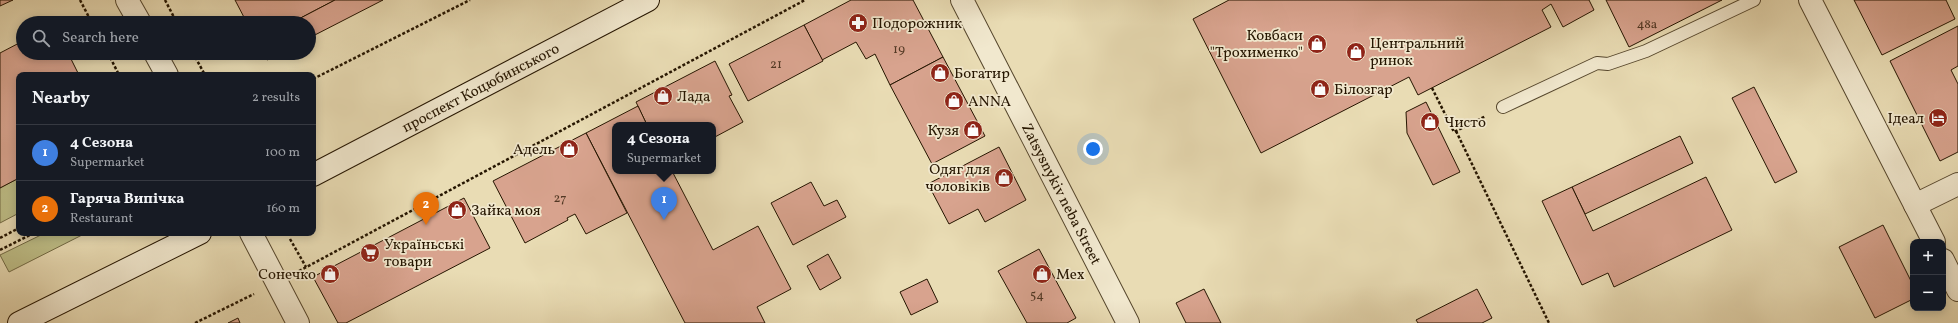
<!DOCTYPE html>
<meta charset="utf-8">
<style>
body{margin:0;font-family:Vollkorn,serif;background:#20242c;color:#f1f3f6}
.controls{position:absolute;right:12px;bottom:12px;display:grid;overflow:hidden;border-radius:8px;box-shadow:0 2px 10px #0003}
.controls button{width:36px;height:36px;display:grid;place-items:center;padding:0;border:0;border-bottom:1px solid #363941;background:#171b24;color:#f1f3f6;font:20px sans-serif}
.you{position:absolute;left:1093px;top:149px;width:14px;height:14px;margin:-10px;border:3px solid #fff;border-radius:50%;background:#1a73e8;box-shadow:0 0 0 6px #1a73e833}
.badge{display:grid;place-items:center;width:26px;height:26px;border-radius:50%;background:#c59692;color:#fff;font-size:13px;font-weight:700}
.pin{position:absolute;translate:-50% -33px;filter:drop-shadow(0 1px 2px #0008)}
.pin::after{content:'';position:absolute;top:21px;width:14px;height:12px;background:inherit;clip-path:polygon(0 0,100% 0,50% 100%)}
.popup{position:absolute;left:612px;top:122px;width:104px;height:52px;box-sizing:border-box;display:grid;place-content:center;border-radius:8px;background:#171b24;filter:drop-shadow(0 1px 3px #0005);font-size:13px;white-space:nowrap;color:#9ea1a6}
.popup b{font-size:15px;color:#f1f3f6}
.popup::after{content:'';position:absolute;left:50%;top:100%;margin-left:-8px;border:8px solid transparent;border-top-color:#171b24}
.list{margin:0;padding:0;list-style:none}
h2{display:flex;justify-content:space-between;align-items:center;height:52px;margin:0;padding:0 16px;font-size:17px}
h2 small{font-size:13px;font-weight:400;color:#9ea1a6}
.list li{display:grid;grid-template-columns:26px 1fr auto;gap:12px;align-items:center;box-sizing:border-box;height:56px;padding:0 16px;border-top:1px solid #363941}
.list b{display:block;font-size:15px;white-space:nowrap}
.list p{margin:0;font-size:13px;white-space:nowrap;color:#9ea1a6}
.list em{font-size:13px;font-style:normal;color:#9ea1a6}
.icon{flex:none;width:22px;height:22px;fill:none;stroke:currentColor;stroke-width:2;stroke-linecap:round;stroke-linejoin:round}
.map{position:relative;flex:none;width:1958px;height:323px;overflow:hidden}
.search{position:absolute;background:#171b24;box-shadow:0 2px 10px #0003;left:16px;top:16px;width:300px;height:44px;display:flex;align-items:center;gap:10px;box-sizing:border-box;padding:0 14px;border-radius:22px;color:#9ea1a6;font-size:15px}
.panel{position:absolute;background:#171b24;box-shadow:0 2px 10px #0003;left:16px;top:72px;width:300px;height:164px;border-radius:8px}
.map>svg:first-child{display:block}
.green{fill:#bebe87;stroke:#726a44}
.building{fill:#d8a38e;stroke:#251500}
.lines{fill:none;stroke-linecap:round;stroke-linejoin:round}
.service-casing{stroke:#56472d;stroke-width:14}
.minor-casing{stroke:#56472d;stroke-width:24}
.secondary-casing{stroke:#251500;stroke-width:24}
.path{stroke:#251500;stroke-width:2.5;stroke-dasharray:3 2;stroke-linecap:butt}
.service{stroke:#f1e8ce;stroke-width:12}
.minor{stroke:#f1e8ce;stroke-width:22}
.secondary{stroke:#f1e8ce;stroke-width:22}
.labels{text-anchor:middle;stroke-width:3.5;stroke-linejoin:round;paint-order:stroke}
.number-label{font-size:13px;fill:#523824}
.poi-label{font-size:15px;fill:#251500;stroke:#f1e8ce;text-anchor:start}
.street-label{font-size:15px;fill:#251500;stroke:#f1e8ce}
</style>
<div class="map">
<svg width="1958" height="323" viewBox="0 0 1958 323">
<rect width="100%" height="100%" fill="#e9dcb4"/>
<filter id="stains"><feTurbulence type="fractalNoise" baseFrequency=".005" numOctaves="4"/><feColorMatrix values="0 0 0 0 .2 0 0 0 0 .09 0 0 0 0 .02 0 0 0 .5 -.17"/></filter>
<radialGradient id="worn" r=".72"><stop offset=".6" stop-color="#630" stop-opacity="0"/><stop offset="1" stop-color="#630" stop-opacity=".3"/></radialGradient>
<g class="green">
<polygon points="19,178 19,213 0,223 0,188"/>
<polygon points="45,233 86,233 9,272 0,255"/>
</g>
<g class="building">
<polygon points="0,0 13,0 0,6"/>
<polygon points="235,0 335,0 291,23 247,23"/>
<polygon points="335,0 383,0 309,38 309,23 291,23"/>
<polygon points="851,0 913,0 943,57 890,85 875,54 866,59 856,42 822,60 804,25"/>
<polygon points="1229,0 1589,0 1594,10 1563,27 1551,4 1542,10 1551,27 1418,95 1409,77 1261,153 1193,19"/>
<polygon points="1606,0 1722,0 1629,47"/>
<polygon points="1854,0 1946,0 1955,19 1882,55"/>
<polygon points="804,25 823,61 748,101 729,64"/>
<polygon points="1958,26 1958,66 1951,70 1958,84 1958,152 1940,161 1890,61"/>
<polygon points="23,41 23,53 68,53 79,75 19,75 19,178 0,188 0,53"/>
<polygon points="263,53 281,53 267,60"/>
<polygon points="943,57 985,136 932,164 890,85"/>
<polygon points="715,61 732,95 729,96 743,122 713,138 713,125 647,125 636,102"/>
<polygon points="1754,87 1797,172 1775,183 1732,98"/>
<polygon points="1426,102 1460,172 1433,185 1407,133 1406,112"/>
<polygon points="638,106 647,125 615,125 615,171 672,171 713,250 758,226 791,289 757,307 765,323 685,323 586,133"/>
<polygon points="586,133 627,213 586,234 575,214 567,218 568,220 525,243 493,181"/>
<polygon points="1680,136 1693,163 1585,214 1572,187"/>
<polygon points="999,147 1026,200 985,222 978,209 949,224 928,184"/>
<polygon points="1706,177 1732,230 1614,287 1608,273 1582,285 1542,201 1572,187 1593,231"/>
<polygon points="811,182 824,206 837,200 846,217 793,245 771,203"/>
<polygon points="464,198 490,248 346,323 338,323 313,277"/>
<polygon points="1883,225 1913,285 1913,299 1875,318 1839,247"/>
<polygon points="1039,249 1076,318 1067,323 1027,323 998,271"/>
<polygon points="828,254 841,278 820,290 807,266"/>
<polygon points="927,279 938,302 911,315 900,292"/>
<polygon points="1204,289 1221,323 1186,323 1176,303"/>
<polygon points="1477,289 1492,318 1482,323 1418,323 1416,320"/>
<polygon points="238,318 240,323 228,323"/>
</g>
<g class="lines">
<defs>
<polyline id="service" points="1503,107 1597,63 1608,64 1646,51 1754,0"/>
<g id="minor">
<polyline points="127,0 140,23"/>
<path id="s1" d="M 962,0 L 1128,323"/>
<polyline points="1810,0 1934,242"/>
<polyline points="155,53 167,75"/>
<polyline points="1915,205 1958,184"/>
<polyline points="251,233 298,323"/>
<polyline points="1943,260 1958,290"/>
</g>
<g id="secondary">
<path id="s2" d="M 313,175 L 648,0"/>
<polyline points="19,323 200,233"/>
</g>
</defs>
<use href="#service" class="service-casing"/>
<use href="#minor" class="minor-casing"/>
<use href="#secondary" class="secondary-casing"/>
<g class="path">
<polyline points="80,0 92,23"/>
<polyline points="165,0 177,23"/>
<polyline points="108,53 119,75"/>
<polyline points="193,53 205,75"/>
<polyline points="313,79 470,0"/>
<polyline points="1432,88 1454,132 1486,116"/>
<polyline points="1456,131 1549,323"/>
<polyline points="0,238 19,228"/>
<polyline points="290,239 306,267"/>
<polyline points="0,250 34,233"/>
<polyline points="299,271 805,0"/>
<polyline points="195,323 254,294"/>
</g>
<use href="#service" class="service"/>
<use href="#minor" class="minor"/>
<use href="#secondary" class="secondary"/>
</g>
<defs>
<symbol id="pharmacy-disc" viewBox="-11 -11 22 22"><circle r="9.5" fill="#8f2418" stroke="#f1e8ce"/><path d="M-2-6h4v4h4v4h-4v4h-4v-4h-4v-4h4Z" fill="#fff"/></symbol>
<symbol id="shop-disc" viewBox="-11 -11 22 22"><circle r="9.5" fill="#8f2418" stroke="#f1e8ce"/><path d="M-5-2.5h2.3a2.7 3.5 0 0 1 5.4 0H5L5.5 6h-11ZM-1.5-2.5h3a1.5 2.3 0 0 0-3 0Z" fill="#fff"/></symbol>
<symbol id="hotel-disc" viewBox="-11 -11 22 22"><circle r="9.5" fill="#8f2418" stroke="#f1e8ce"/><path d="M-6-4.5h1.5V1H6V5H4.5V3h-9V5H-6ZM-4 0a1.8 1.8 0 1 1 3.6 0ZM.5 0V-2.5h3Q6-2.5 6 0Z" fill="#fff"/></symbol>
<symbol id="supermarket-disc" viewBox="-11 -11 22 22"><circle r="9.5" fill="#8f2418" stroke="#f1e8ce"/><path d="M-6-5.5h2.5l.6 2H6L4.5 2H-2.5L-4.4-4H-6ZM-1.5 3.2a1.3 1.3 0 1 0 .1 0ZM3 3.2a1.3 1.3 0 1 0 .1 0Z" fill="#fff"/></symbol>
</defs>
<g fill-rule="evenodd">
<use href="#pharmacy-disc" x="847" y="12" width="22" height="22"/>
<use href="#shop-disc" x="1306" y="33" width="22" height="22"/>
<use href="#shop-disc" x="1345" y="41" width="22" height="22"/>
<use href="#shop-disc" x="929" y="62" width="22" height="22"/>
<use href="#shop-disc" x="1309" y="78" width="22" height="22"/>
<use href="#shop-disc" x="652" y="85" width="22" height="22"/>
<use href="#shop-disc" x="943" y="90" width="22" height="22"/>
<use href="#hotel-disc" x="1927" y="107" width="22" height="22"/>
<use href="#shop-disc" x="1419" y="111" width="22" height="22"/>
<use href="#shop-disc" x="962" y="119" width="22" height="22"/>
<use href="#shop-disc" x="558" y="138" width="22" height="22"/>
<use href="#shop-disc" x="993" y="167" width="22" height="22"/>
<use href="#shop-disc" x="446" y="199" width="22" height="22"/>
<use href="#supermarket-disc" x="359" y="242" width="22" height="22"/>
<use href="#shop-disc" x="319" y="263" width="22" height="22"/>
<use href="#shop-disc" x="1031" y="263" width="22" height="22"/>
</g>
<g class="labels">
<g class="number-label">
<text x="1647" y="28">48а</text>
<text x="899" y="53">19</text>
<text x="776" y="68">21</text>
<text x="560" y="202">27</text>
<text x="1037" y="299">54</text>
</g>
<g class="poi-label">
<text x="872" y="28">Подорожник</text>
<text x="1303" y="40" text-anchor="end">Ковбаси<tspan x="1303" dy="17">"Трохименко"</tspan></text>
<text x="1370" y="48">Центральний<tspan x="1370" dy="17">ринок</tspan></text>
<text x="954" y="78">Богатир</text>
<text x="1334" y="94">Білозгар</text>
<text x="677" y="101">Лада</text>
<text x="968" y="106">ANNA</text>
<text x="1924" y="123" text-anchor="end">Ідеал</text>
<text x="1444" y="127">Чисто</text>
<text x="959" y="135" text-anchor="end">Кузя</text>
<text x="555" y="154" text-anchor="end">Адель</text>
<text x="990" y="174" text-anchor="end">Одяг для<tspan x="990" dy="17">чоловіків</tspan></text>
<text x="471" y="215">Зайка моя</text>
<text x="384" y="249">Україньські<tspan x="384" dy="17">товари</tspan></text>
<text x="316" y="279" text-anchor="end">Сонечко</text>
<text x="1056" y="279">Мех</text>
</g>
<g class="street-label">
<text dy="5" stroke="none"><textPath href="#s2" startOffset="189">проспект Коцюбинського</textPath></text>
<text dy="5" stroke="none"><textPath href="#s1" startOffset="218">Zatsysnykiv neba Street</textPath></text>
</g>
</g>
<rect width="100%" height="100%" filter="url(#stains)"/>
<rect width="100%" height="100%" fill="url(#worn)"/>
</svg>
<div class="controls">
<button>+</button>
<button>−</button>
</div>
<div class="you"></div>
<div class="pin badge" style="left:664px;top:220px;background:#3f7fe0">1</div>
<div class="popup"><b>4 Сезона</b>Supermarket</div>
<div class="pin badge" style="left:426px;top:225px;background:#e8710a">2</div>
<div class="search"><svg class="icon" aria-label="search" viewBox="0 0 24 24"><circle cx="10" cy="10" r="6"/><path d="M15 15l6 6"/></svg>Search here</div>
<section class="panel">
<h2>Nearby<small>2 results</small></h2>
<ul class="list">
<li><span class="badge" style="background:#3f7fe0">1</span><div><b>4 Сезона</b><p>Supermarket</p></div><em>100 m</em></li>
<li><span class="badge" style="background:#e8710a">2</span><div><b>Гаряча Випічка</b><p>Restaurant</p></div><em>160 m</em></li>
</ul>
</section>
</div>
